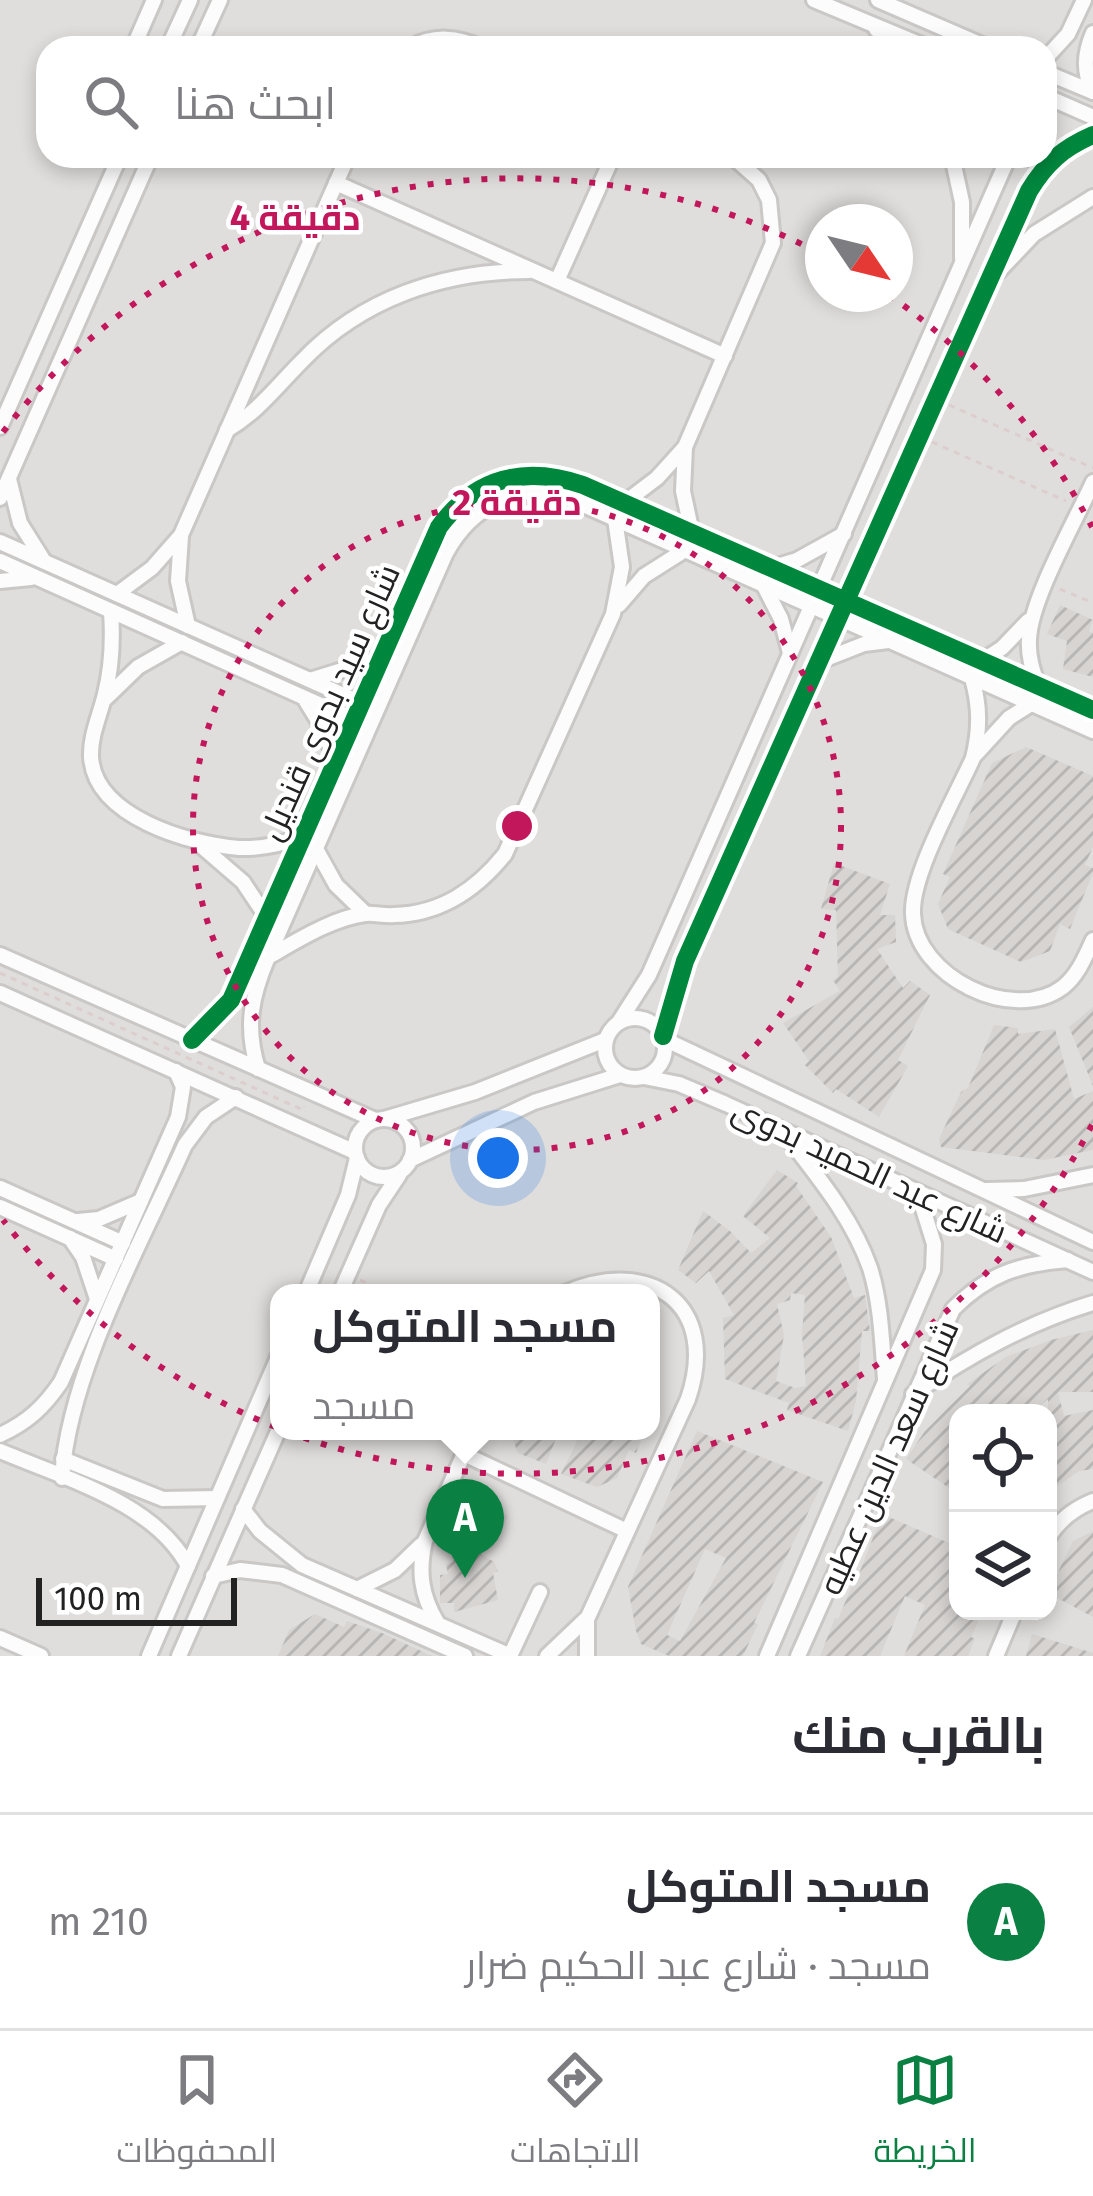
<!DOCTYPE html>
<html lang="ar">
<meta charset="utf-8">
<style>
body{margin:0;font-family:"Fira Sans",Cairo,sans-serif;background:#f2f2f3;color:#2b2b33;direction:rtl}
.controls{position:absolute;right:36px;bottom:36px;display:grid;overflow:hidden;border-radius:24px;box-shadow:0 6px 18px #0003}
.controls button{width:108px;height:108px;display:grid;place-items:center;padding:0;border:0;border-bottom:3px solid #e1e1e2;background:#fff;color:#2b2b33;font:60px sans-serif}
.compass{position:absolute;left:805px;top:204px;width:108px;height:108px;border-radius:50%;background:#fff;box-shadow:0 6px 18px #0003;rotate:125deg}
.scale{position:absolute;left:36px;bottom:30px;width:201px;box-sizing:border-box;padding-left:12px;border:6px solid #222;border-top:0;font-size:33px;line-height:42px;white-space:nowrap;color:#222;-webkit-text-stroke:9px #fff;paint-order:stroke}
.you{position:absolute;left:498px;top:1158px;width:42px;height:42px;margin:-30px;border:9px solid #fff;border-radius:50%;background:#1a73e8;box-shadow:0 0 0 18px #1a73e833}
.badge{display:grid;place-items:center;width:78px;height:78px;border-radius:50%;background:#0b8043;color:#fff;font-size:39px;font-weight:700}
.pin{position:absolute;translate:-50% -99px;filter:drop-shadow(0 3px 6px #0008)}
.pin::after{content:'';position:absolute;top:63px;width:42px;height:36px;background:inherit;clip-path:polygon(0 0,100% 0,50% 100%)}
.popup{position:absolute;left:270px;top:1284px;width:390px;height:156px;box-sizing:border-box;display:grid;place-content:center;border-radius:24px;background:#fff;filter:drop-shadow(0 3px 9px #0005);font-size:39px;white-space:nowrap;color:#7c7c81}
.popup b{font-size:45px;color:#2b2b33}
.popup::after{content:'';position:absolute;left:50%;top:100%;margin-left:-24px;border:24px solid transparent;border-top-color:#fff}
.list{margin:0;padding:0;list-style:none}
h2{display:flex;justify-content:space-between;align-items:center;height:156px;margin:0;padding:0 48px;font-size:51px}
h2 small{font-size:39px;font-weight:400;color:#7c7c81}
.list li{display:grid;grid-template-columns:78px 1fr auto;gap:36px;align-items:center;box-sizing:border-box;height:216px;padding:0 48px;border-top:3px solid #e1e1e2}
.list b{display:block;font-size:45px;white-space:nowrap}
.list p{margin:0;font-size:39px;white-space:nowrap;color:#7c7c81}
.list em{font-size:39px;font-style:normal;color:#7c7c81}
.icon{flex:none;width:66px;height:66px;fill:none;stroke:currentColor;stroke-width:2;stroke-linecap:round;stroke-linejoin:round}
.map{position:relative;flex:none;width:1093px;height:1656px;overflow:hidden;direction:ltr}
.search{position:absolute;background:#fff;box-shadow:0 6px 18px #0003;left:36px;right:36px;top:36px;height:132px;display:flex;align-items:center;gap:30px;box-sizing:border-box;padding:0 42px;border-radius:36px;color:#7c7c81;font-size:45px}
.sheet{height:372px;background:#fff}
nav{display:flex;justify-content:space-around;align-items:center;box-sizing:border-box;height:168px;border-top:3px solid #e1e1e2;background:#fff;font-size:33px;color:#7c7c81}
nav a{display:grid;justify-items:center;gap:6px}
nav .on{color:#0b8043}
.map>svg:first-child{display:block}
.residential{fill:#dfdedc;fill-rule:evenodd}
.building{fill:url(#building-hatch);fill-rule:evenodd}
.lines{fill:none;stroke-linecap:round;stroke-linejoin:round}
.minor-casing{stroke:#c9c8c7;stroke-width:20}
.path{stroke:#dccecd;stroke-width:3;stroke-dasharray:6 6;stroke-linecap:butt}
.minor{stroke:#fdfcfc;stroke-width:14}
.cycleway-casing{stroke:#fff;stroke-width:26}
.cycleway{stroke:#00873e;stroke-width:18}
.ring{fill:none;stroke:#c2185b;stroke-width:6;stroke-dasharray:6 12}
.labels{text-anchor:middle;stroke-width:9;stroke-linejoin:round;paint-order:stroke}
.street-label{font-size:33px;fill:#222;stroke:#fff}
.centre{fill:#c2185b;stroke:#fff;stroke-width:6}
.ring-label{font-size:36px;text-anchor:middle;font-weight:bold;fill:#c2185b;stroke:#fff;stroke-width:9;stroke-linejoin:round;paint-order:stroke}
</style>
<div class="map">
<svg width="1093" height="1656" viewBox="0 0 1093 1656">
<defs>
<pattern id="building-hatch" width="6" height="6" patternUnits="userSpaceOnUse" patternTransform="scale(3)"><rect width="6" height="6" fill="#d7d4d2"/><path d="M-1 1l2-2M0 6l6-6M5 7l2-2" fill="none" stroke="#b8b6b4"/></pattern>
</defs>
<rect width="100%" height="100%" fill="#f0eeeb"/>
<path class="residential" d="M 0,0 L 1093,0 L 1093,1656 L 0,1656 ZM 48,48 L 1045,48 L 1045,156 L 48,156 ZM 823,222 L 895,222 L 895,294 L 823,294 ZM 279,1293 L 651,1293 L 651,1431 L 279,1431 ZM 958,1413 L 1048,1413 L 1048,1611 L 958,1611 Z"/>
<g class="building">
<polygon points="1060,605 1093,620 1089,631 1093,633 1093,677 1063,669 1067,641 1047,634"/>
<polygon points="1026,747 1093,776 1093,847 1085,865 1093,868 1093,873 1070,929 1060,924 1050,951 1021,962 948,929 938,904 950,877 943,874 992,763"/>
<polygon points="834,863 890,884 880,915 895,915 896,942 877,949 903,988 910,981 930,995 898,1060 908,1066 879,1117 836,1089 833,1093 805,1065 809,1061 783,1023 840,991 833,980 838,977 836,910 821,909"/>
<polygon points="1093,1007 1093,1086 1069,1027"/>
<polygon points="994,1025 1018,1028 1018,1034 1055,1029 1074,1099 1093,1091 1093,1150 1044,1160 941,1147 939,1139 961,1092 968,1088"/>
<path d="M 777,1170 L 798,1183 L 796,1186 L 831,1237 L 854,1298 L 865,1295 L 870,1331 L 862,1331 L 856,1401 L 848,1431 L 787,1410 L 789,1403 L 725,1379 L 723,1318 L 734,1315 L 709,1271 L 696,1283 L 678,1270 L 703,1211 L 730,1231 L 751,1253 L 770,1238 L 743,1216 ZM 791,1293 L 805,1295 L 802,1334 L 806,1386 L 795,1388 L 776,1381 L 784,1335 L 777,1304 L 790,1300 Z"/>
<polygon points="1093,1330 1093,1392 1058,1392 1064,1416 1093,1410 1093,1469 1079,1471 1056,1487 1048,1480 1048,1399 1031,1413 958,1413 958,1494 906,1459 925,1431 970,1386 967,1384 1006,1357 1051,1340"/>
<polygon points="510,1431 559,1431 546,1464 518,1453"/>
<polygon points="582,1431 645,1431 636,1453 629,1450 617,1478 597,1487 561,1474"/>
<path d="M 697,1431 L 823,1482 L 754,1623 L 758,1624 L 743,1656 L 669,1656 L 641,1644 L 636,1631 L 628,1587 ZM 705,1549 L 726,1558 L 680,1641 L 667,1635 Z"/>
<polygon points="473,1496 508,1516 496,1537 461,1516"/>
<polygon points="882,1514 958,1547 958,1611 983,1611 971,1637 975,1639 968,1656 904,1656 925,1605 905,1596 880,1656 820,1656 835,1618 838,1619 852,1586 854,1587"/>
<polygon points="1093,1531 1093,1617 1048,1593 1073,1541"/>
<polygon points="453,1536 494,1562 498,1571 493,1573 498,1600 454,1612 454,1603 440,1603 440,1575 448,1574 446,1564 453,1562 449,1547"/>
<polygon points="315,1614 344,1627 347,1621 382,1633 432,1656 278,1656 289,1630"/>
<polygon points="1032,1634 1093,1653 1093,1656 1026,1656"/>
</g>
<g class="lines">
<defs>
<g id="minor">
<polyline points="814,0 929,48"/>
<polyline points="878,0 989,48"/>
<polyline points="876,29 894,48"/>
<polyline points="133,48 154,0"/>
<polyline points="168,48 190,0"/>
<polyline points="198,48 220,0"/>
<path d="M 409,48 C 435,34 457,37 483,48"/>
<polyline points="1045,59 1068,34 1084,0"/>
<polyline points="1045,72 1093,92"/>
<path d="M 1093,92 C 1083,72 1084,54 1093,33"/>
<polyline points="1045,96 1093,117"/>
<polyline points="952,156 962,202 962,258"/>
<polyline points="1028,156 1043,167"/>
<polyline points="336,183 725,356"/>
<polyline points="998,272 1034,234 1093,197"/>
<polyline points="557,281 613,156"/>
<polyline points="0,427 120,156"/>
<path d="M 227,430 C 258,412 277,386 302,361 C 362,298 444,271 529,271"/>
<polyline points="685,447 683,491 692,533"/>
<polyline points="9,479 20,523 42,558"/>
<polyline points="0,498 151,156"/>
<polyline points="624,503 657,478 685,447 773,243 769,200 759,180 732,156"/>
<polyline points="181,536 178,581 188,626"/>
<polyline points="0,542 361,703"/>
<polyline points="0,561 354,720"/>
<polyline points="771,568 797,560 844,534"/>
<polyline points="0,581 31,578"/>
<polyline points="764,586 781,619 790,653"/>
<polyline points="117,594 152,568 181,535 348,156"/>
<polyline points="619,605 644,576 685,550"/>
<path d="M 111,611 C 113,640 112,666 105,694 C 100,715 90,736 91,757 C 95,817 189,844 239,848 C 261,849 282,844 302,837"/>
<polyline points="982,661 1002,648 1028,621"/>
<polyline points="818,662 864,644 888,641"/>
<path d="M 972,678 C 980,706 980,730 973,758 C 956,796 911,874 913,914 C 915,976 1013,1025 1063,987 C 1078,975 1085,957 1093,940"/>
<polyline points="310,680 384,657"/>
<path d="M 1038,686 C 1033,671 1028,657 1029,640 C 1030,600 1075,522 1093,482"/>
<polyline points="106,698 138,667 182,642"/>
<polyline points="306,701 322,727 336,761"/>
<polyline points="976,754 1009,718 1031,704"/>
<polyline points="199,844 243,882 267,918"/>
<polyline points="316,849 336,885 366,914"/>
<polyline points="0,955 375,1120"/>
<path d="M 270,956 C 298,940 333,918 365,914 C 374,913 384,916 394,915 C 441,914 476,890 505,854 L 613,614 L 622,567 L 615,519"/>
<polyline points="0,993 355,1152"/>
<circle cx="635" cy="1048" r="30"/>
<polyline points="619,1022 649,975 1009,156"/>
<path d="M 663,1036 L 685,961 L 1029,191 C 1046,163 1063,148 1093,135"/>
<polyline points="664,1039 1093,1242"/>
<path d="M 192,1040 L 231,1000 L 439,527 C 476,477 525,465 583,485 L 1093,710"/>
<path d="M 258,1069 C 245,1027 251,997 268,957 L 446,553 C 473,504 516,485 570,499 L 1093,731"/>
<polyline points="644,1077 679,1084 726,1104 1093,1272"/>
<polyline points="384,1119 475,1092 605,1040"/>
<circle cx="384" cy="1148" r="29"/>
<path d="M 785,1134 C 817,1176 852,1217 870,1268 C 881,1303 882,1342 885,1379"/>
<polyline points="410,1160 534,1102 620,1075"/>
<polyline points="0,1188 123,1243"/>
<polyline points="986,1190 1024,1189 1093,1175"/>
<polyline points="0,1207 116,1259"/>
<polyline points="78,1221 99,1219 141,1201"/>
<polyline points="70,1238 83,1257 97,1299"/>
<polyline points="306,1293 348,1195 357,1158"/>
<polyline points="340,1293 379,1205 399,1175"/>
<path d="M 913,1394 C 970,1355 1027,1323 1093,1303"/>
<path d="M 0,1435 C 28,1422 44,1407 61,1382 L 178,1117 L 183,1087 L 176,1071"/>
<path d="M 0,1451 C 63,1478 154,1502 188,1566"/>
<polyline points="464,1454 627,1531"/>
<polyline points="63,1459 163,1499 217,1498"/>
<path d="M 62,1478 C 69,1371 141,1244 185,1145 L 206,1117 L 236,1097"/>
<polyline points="243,1509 260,1531 302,1565 511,1656"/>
<path d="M 1048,1538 C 1059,1520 1073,1509 1093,1501"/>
<polyline points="213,1576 240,1570 282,1575 465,1656"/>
<polyline points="357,1589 395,1570 421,1545"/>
<path d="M 437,1622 C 421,1595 418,1571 425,1541 L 474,1431"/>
<polyline points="587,1622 587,1656"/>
<polyline points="0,1638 41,1656"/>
<polyline points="149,1656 279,1355"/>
<polyline points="179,1656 279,1429"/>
<polyline points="510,1656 540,1592"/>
<path d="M 547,1656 L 588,1617 L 688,1399 C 720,1305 651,1256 565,1293"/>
<polyline points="767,1656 933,1270 934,1244 918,1193"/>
<path d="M 798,1656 L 953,1309 C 988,1274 1019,1264 1068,1260"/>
<polyline points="996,1656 1015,1611"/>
</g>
</defs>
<use href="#minor" class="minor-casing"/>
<g class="path">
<polyline points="949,405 1093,468"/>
<polyline points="932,442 1066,501"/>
<polyline points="1060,589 1093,603"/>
<polyline points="0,973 303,1110 304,1106"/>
<polyline points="360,1280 390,1293"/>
</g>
<use href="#minor" class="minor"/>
<defs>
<g id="cycleway">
<path d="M 663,1036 L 685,961 L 1029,191 C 1046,163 1063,148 1093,135"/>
<path d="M 192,1040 L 231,1000 L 439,527 C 476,477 525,465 583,485 L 1093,710"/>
</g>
</defs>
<use href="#cycleway" class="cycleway-casing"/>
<use href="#cycleway" class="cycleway"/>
</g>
<g class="ring">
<circle cx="517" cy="826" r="324"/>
<path d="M1092 1125A648 648 0 0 1 3 1220M3 432A648 648 0 0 1 821 254M889 295A648 648 0 0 1 1092 527"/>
</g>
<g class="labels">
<g class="street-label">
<text transform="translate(329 702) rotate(-66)" y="12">شارع سيد بدوى قنديل</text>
<text transform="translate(870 1170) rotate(25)" y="12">شارع عبد الحميد بدوى</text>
<text transform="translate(888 1457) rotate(-66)" y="12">شارع سعد الدين عطيه</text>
</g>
</g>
<circle cx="517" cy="826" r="18" class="centre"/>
<g class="ring-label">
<text x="295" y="230">4 دقيقة</text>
<text x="517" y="515">2 دقيقة</text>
</g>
</svg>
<div class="controls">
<button><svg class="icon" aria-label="locate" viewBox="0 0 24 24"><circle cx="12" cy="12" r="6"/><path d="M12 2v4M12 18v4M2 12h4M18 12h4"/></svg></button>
<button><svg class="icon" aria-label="layers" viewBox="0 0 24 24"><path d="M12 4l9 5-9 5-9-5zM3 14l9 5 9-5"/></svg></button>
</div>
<svg class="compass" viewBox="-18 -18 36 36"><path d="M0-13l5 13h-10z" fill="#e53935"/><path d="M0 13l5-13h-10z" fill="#7c7c81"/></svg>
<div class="scale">100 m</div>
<div class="you"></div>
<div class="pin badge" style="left:465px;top:1578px">A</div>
<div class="popup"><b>مسجد المتوكل</b>مسجد</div>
<div class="search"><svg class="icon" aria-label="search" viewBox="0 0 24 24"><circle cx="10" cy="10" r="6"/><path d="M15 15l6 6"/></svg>ابحث هنا</div>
</div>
<section class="sheet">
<h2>بالقرب منك<small></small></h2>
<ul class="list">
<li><span class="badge">A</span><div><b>مسجد المتوكل</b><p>مسجد · شارع عبد الحكيم ضرار</p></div><em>210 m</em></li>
</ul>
</section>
<nav>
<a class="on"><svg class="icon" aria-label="map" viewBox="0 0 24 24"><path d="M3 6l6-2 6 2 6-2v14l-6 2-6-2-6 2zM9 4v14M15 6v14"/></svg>الخريطة</a>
<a><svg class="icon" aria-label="directions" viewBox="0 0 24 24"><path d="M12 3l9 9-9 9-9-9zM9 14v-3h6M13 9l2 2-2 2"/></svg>الاتجاهات</a>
<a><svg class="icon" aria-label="saved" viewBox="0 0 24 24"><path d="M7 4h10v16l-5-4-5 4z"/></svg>المحفوظات</a>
</nav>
